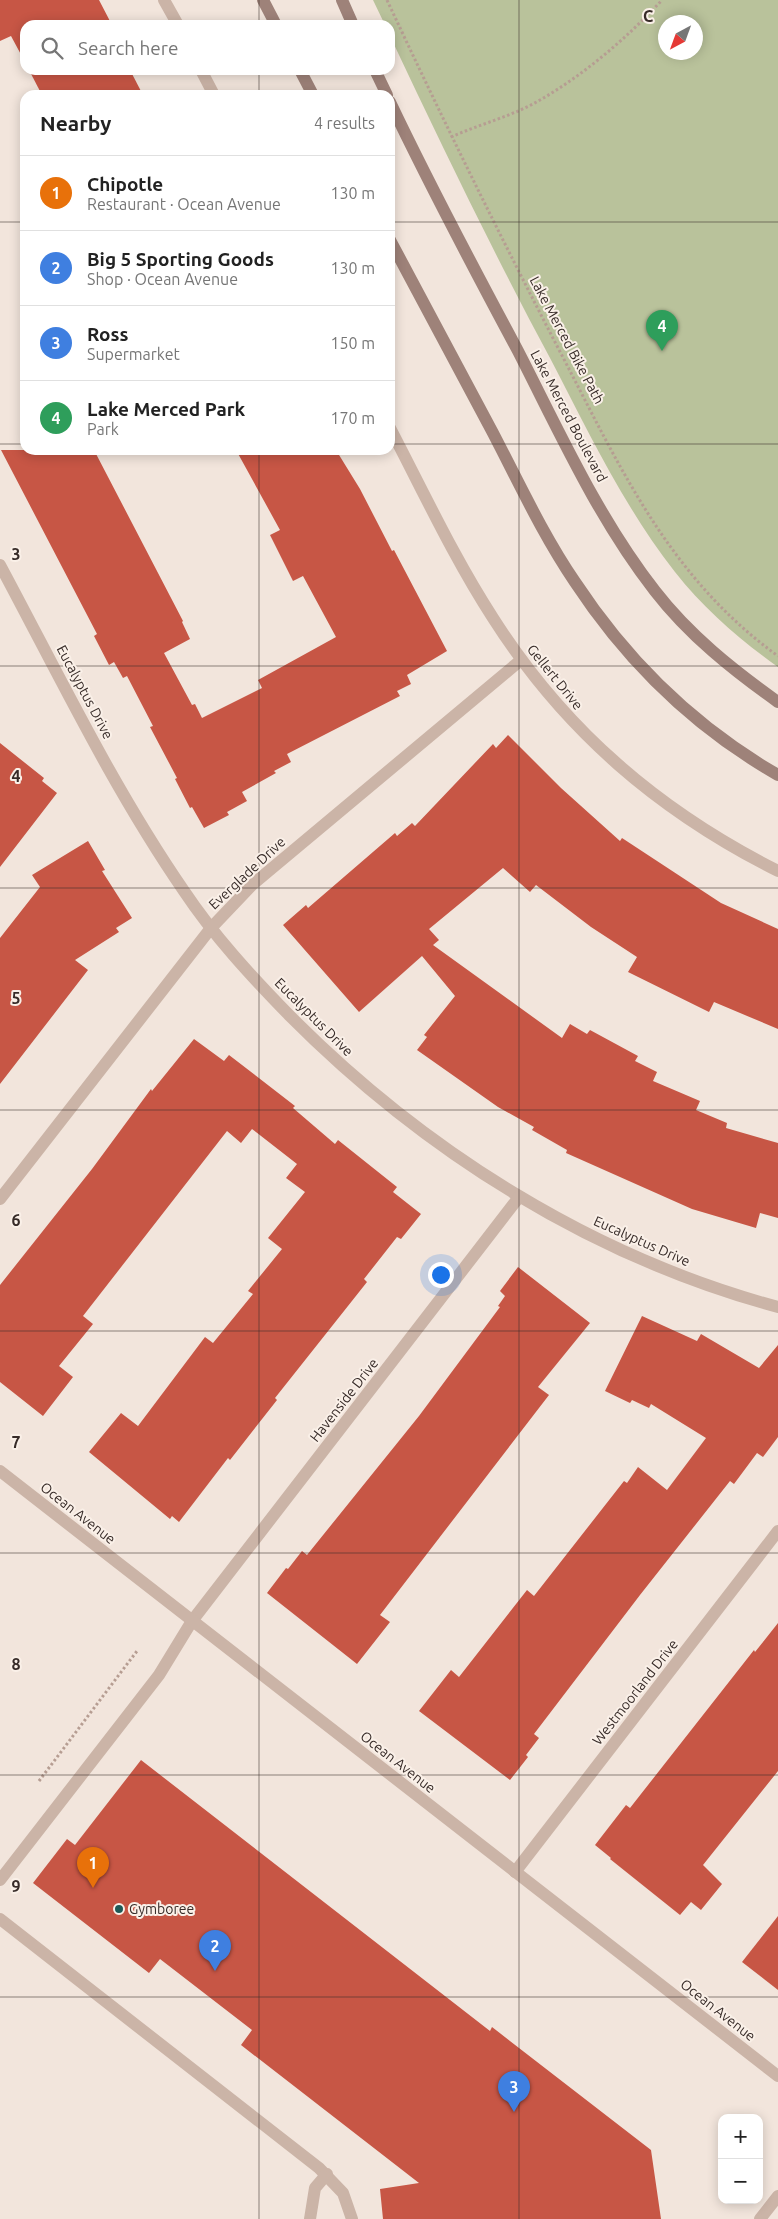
<!DOCTYPE html>
<meta charset="utf-8">
<style>
body{margin:0;font-family:Ubuntu,sans-serif;background:#f6f6f6;color:#222}
.controls{position:absolute;right:15px;bottom:15px;display:grid;overflow:hidden;border-radius:10px;box-shadow:0 2px 12px #0003}
.controls button{width:45px;height:45px;display:grid;place-items:center;padding:0;border:0;border-bottom:1px solid #e0e0e0;background:#fff;color:#222;font:25px sans-serif}
.compass{position:absolute;left:658px;top:15px;width:45px;height:45px;border-radius:50%;background:#fff;box-shadow:0 2px 12px #0003;rotate:221deg}
.you{position:absolute;left:440px;top:1274px;width:18px;height:18px;margin:-12px;border:4px solid #fff;border-radius:50%;background:#1a73e8;box-shadow:0 0 0 8px #1a73e833}
.badge{display:grid;place-items:center;width:32px;height:32px;border-radius:50%;background:#1d5956;color:#fff;font-size:16px;font-weight:700}
.pin{position:absolute;translate:-50% -41px;filter:drop-shadow(0 1px 2px #0008)}
.pin::after{content:'';position:absolute;top:26px;width:18px;height:15px;background:inherit;clip-path:polygon(0 0,100% 0,50% 100%)}
.list{margin:0;padding:0;list-style:none}
h2{display:flex;justify-content:space-between;align-items:center;height:65px;margin:0;padding:0 20px;font-size:21px}
h2 small{font-size:16px;font-weight:400;color:#767676}
.list li{display:grid;grid-template-columns:32px 1fr auto;gap:15px;align-items:center;box-sizing:border-box;height:75px;padding:0 20px;border-top:1px solid #e0e0e0}
.list b{display:block;font-size:19px;white-space:nowrap}
.list p{margin:0;font-size:16px;white-space:nowrap;color:#767676}
.list em{font-size:16px;font-style:normal;color:#767676}
.icon{flex:none;width:28px;height:28px;fill:none;stroke:currentColor;stroke-width:2;stroke-linecap:round;stroke-linejoin:round}
.map{position:relative;flex:none;width:778px;height:2219px;overflow:hidden}
.search{position:absolute;background:#fff;box-shadow:0 2px 12px #0003;left:20px;top:20px;width:375px;height:55px;display:flex;align-items:center;gap:12px;box-sizing:border-box;padding:0 18px;border-radius:15px;color:#767676;font-size:19px}
.panel{position:absolute;background:#fff;box-shadow:0 2px 12px #0003;left:20px;top:90px;width:375px;height:365px;border-radius:15px}
.map>svg:first-child{display:block}
.green{fill:#b9c29b;fill-rule:evenodd}
.building{fill:#c75645}
.lines{fill:none;stroke-linecap:round;stroke-linejoin:round}
.path{stroke:#b69d92;stroke-width:3;stroke-dasharray:2.5 2.5;stroke-linecap:butt}
.service{stroke:#cbb4a7;stroke-width:12}
.minor{stroke:#cbb4a7;stroke-width:12}
.tertiary{stroke:#cbb4a7;stroke-width:12}
.secondary{stroke:#9e8279;stroke-width:12}
.grid{fill:none;stroke:#372b28;stroke-width:1;stroke-opacity:0.55}
.poi-dot{fill:#1d5956;stroke:#faf0e8;stroke-width:2}
.labels{text-anchor:middle;stroke-width:4;stroke-linejoin:round;paint-order:stroke}
.street-label{font-size:14px;fill:#372b28;stroke:#faf0e8}
.poi-label{font-size:14px;fill:#372b28;stroke:#faf0e8;text-anchor:start}
.grid-label{font-size:16px;text-anchor:middle;font-weight:bold;fill:#372b28;stroke:#faf0e8;stroke-width:4;stroke-linejoin:round;paint-order:stroke}
</style>
<div class="map">
<svg width="778" height="2219" viewBox="0 0 778 2219">
<rect width="100%" height="100%" fill="#f2e5dc"/>
<path class="green" d="M 373,0 L 778,0 L 778,667 C 740,640 704,609 675,572 C 624,507 588,431 550,358 C 493,252 441,144 390,36 L 390,25 L 385,25 ZM 666,22 L 696,22 L 696,52 L 666,52 Z"/>
<g class="building">
<polygon points="0,0 99,0 112,25 25,25 25,62 11,36 0,41"/>
<polygon points="29,70 130,70 143,95 42,95"/>
<polygon points="1,450 94,450 183,621 182,622 190,639 164,653 192,705 195,704 202,718 262,688 258,680 336,637 303,576 293,581 270,535 280,530 236,450 336,450 360,489 392,551 394,550 447,651 407,675 411,684 397,691 400,696 287,754 291,762 274,771 276,773 242,792 247,801 227,812 229,815 204,828 192,807 190,808 175,779 177,778 150,727 153,726 127,676 123,678 114,662 109,665 94,636 97,634"/>
<polygon points="508,735 561,788 620,841 622,838 721,903 778,929 778,1029 714,1002 709,1012 628,972 637,957 591,927 536,885 530,892 503,868 429,929 439,940 433,945 562,1038 570,1024 587,1034 590,1030 638,1056 635,1061 657,1072 653,1081 700,1101 696,1110 727,1123 726,1128 778,1143 778,1218 760,1213 756,1228 692,1209 566,1153 567,1150 532,1130 534,1127 498,1107 417,1050 427,1037 424,1035 455,996 422,956 359,1012 283,925 306,905 308,908 395,833 397,836 412,823 415,826 493,744 496,748"/>
<polygon points="0,743 44,778 42,781 57,793 0,867"/>
<polygon points="88,841 105,870 102,871 132,918 116,928 119,932 75,960 88,970 0,1084 0,938 40,887 32,875"/>
<polygon points="194,1039 224,1061 229,1055 295,1106 293,1108 335,1144 338,1140 397,1187 393,1192 421,1214 401,1239 397,1237 364,1279 367,1282 275,1398 277,1400 230,1460 228,1458 179,1522 172,1516 170,1519 89,1452 121,1413 138,1426 205,1337 213,1343 253,1294 248,1291 282,1249 268,1238 305,1192 286,1178 297,1164 252,1129 241,1143 227,1131 83,1316 93,1324 59,1366 73,1377 43,1416 0,1382 0,1285 92,1169 151,1089 152,1091"/>
<polygon points="518,1267 590,1323 538,1387 549,1395 380,1615 390,1622 357,1664 267,1593 286,1568 288,1569 302,1551 307,1555 419,1416 500,1307 498,1306 505,1296 500,1291"/>
<polygon points="642,1316 697,1341 701,1334 759,1368 778,1345 778,1437 763,1457 757,1453 734,1484 730,1481 640,1595 534,1734 539,1738 526,1755 528,1757 510,1780 419,1711 451,1670 459,1677 527,1590 534,1596 624,1481 627,1483 638,1467 667,1490 706,1438 651,1404 649,1408 632,1400 630,1403 605,1391"/>
<polygon points="778,1623 778,1771 703,1865 722,1884 701,1910 691,1902 680,1915 610,1859 611,1858 595,1845 626,1805 630,1808 754,1650 755,1652"/>
<polygon points="141,1760 490,2031 492,2027 651,2150 661,2219 383,2219 380,2189 419,2183 241,2045 252,2030 160,1959 149,1973 33,1883 67,1839 75,1845"/>
<polygon points="778,1916 778,1990 742,1962"/>
</g>
<g class="lines">
<g class="path">
<path d="M 387,0 C 441,116 497,230 556,344 C 618,462 666,575 778,656"/>
<path d="M 451,137 C 480,124 513,116 540,100 C 585,74 627,38 662,0"/>
<polyline points="39,1781 137,1651"/>
</g>
<g class="service">
<polyline points="0,1880 159,1675 192,1621"/>
<polyline points="0,1919 319,2168 343,2193 352,2219"/>
<polyline points="310,2219 315,2188 327,2174"/>
</g>
<g class="minor">
<polyline points="164,0 178,25"/>
<polyline points="201,70 214,95"/>
<path d="M 390,428 C 423,491 454,558 493,618 C 565,731 659,811 778,871"/>
<path d="M 0,565 C 59,675 113,788 184,891 C 214,936 251,976 289,1015 C 424,1151 592,1257 778,1307"/>
<polyline points="0,1199 211,928 252,885 521,660"/>
<polyline points="192,1621 519,1197"/>
<polyline points="515,1872 778,1531"/>
<polyline points="760,2219 778,2196"/>
</g>
<polyline class="tertiary" points="0,1471 778,2076"/>
<g class="secondary">
<polyline points="263,0 276,25"/>
<polyline points="342,0 353,25"/>
<polyline points="300,70 313,95"/>
<polyline points="375,70 387,95"/>
<path d="M 390,102 C 430,186 474,269 518,351 C 560,433 598,518 655,591 C 689,635 733,670 778,702"/>
<path d="M 390,240 C 424,304 459,369 493,433 C 519,483 543,535 575,582 C 627,661 696,728 778,775"/>
</g>
</g>
<path class="grid" d="M 259,0 L 259,25M 519,0 L 519,2219M 259,70 L 259,95M 0,222 L 25,222M 390,222 L 778,222M 0,444 L 25,444M 390,444 L 778,444M 259,450 L 259,2219M 0,666 L 778,666M 0,888 L 778,888M 0,1110 L 778,1110M 0,1331 L 778,1331M 0,1553 L 778,1553M 0,1775 L 778,1775M 0,1997 L 778,1997"/>
<circle class="poi-dot" cx="119" cy="1909" r="5"/>
<g class="labels">
<g class="street-label">
<text transform="translate(567 340) rotate(62)" y="5">Lake Merced Bike Path</text>
<text transform="translate(569 416) rotate(62)" y="5">Lake Merced Boulevard</text>
<text transform="translate(555 677) rotate(51)" y="5">Gellert Drive</text>
<text transform="translate(85 692) rotate(62)" y="5">Eucalyptus Drive</text>
<text transform="translate(247 873) rotate(-43)" y="5">Everglade Drive</text>
<text transform="translate(314 1017) rotate(45)" y="5">Eucalyptus Drive</text>
<text transform="translate(642 1241) rotate(24)" y="5">Eucalyptus Drive</text>
<text transform="translate(344 1400) rotate(-52)" y="5">Havenside Drive</text>
<text transform="translate(78 1513) rotate(38)" y="5">Ocean Avenue</text>
<text transform="translate(635 1692) rotate(-52)" y="5">Westmoorland Drive</text>
<text transform="translate(398 1762) rotate(38)" y="5">Ocean Avenue</text>
<text transform="translate(718 2010) rotate(38)" y="5">Ocean Avenue</text>
</g>
<g class="poi-label">
<text x="129" y="1914">Gymboree</text>
</g>
</g>
<g class="grid-label">
<text x="648" y="22">C</text>
<text x="16" y="560">3</text>
<text x="16" y="782">4</text>
<text x="16" y="1004">5</text>
<text x="16" y="1226">6</text>
<text x="16" y="1448">7</text>
<text x="16" y="1670">8</text>
<text x="16" y="1892">9</text>
</g>
</svg>
<div class="controls">
<button>+</button>
<button>−</button>
</div>
<svg class="compass" viewBox="-18 -18 36 36"><path d="M0-13l5 13h-10z" fill="#e53935"/><path d="M0 13l5-13h-10z" fill="#767676"/></svg>
<div class="you"></div>
<div class="pin badge" style="left:93px;top:1888px;background:#e8710a">1</div>
<div class="pin badge" style="left:215px;top:1971px;background:#3f7fe0">2</div>
<div class="pin badge" style="left:514px;top:2112px;background:#3f7fe0">3</div>
<div class="pin badge" style="left:662px;top:351px;background:#2e9e5b">4</div>
<div class="search"><svg class="icon" aria-label="search" viewBox="0 0 24 24"><circle cx="10" cy="10" r="6"/><path d="M15 15l6 6"/></svg>Search here</div>
<section class="panel">
<h2>Nearby<small>4 results</small></h2>
<ul class="list">
<li><span class="badge" style="background:#e8710a">1</span><div><b>Chipotle</b><p>Restaurant · Ocean Avenue</p></div><em>130 m</em></li>
<li><span class="badge" style="background:#3f7fe0">2</span><div><b>Big 5 Sporting Goods</b><p>Shop · Ocean Avenue</p></div><em>130 m</em></li>
<li><span class="badge" style="background:#3f7fe0">3</span><div><b>Ross</b><p>Supermarket</p></div><em>150 m</em></li>
<li><span class="badge" style="background:#2e9e5b">4</span><div><b>Lake Merced Park</b><p>Park</p></div><em>170 m</em></li>
</ul>
</section>
</div>
